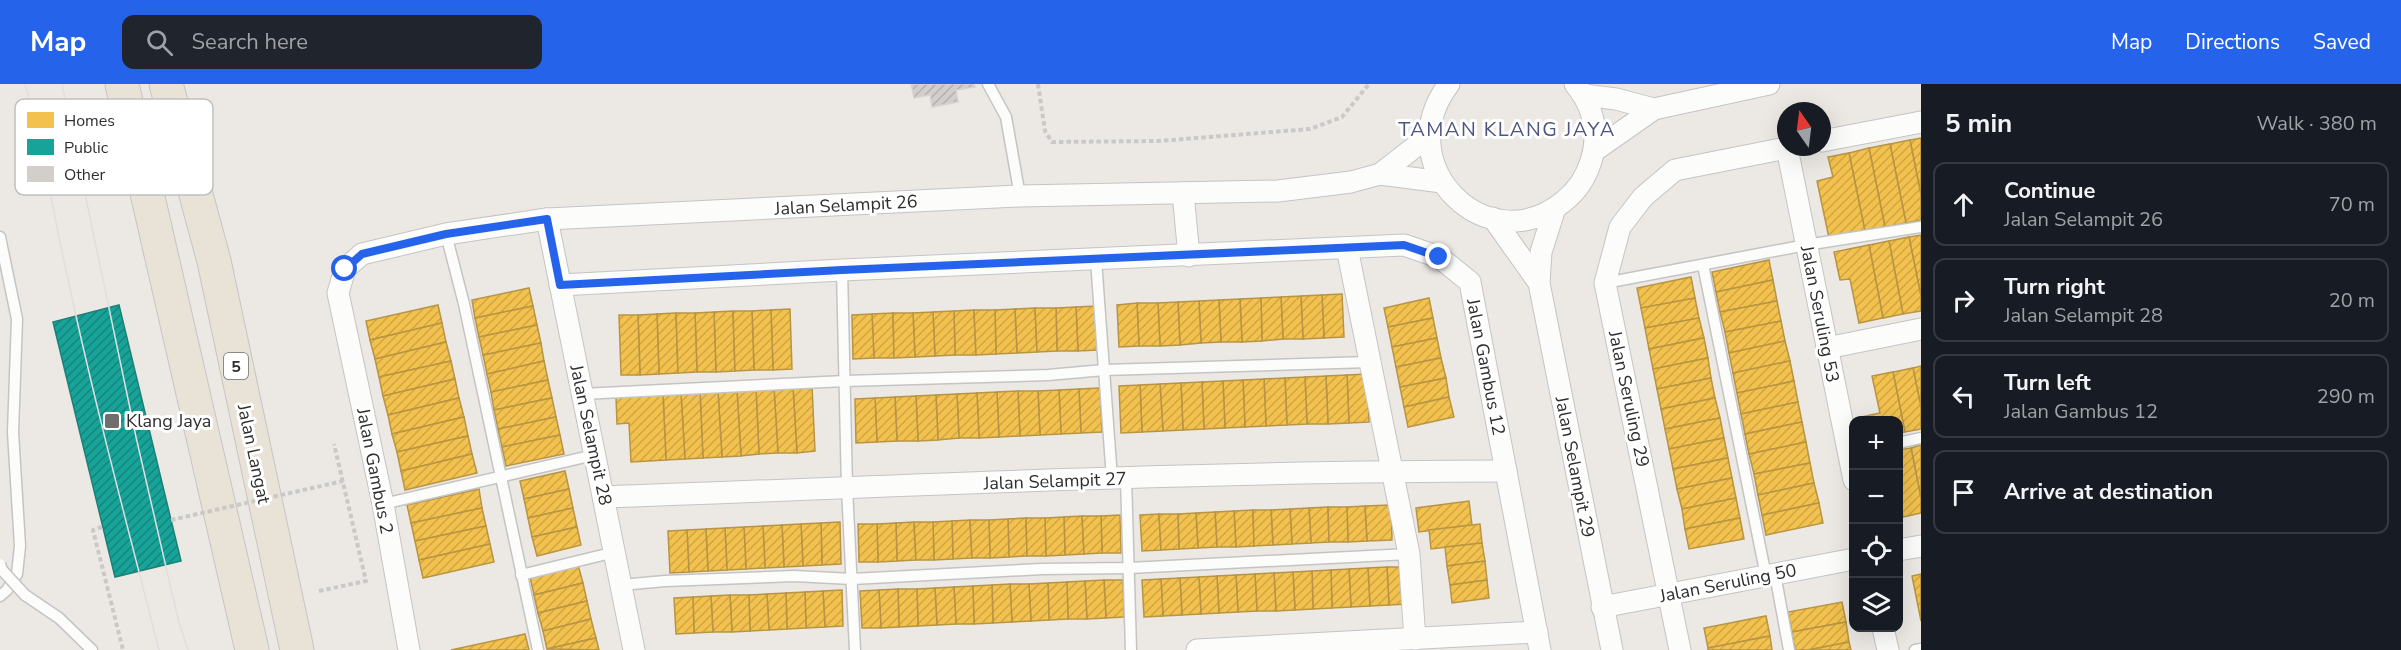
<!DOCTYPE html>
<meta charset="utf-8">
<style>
body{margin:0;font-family:"Nunito Sans",sans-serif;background:#20242c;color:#f1f3f6}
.controls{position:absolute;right:18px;bottom:18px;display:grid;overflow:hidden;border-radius:12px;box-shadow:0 6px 24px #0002}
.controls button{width:54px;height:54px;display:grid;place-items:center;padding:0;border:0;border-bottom:2px solid #363941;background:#171b24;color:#f1f3f6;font:30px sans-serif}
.compass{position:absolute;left:1777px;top:18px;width:54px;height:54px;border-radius:50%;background:#171b24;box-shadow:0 6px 24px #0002;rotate:346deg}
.stop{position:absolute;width:18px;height:18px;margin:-14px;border:4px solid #2563eb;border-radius:50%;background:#fff}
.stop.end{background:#2563eb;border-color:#fff;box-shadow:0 2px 6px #0008}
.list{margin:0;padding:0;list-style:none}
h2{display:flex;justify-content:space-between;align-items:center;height:78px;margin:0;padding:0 24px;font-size:26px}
h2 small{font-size:20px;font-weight:400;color:#9ea1a6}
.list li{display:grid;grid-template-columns:39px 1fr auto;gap:18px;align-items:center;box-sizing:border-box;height:84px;margin:0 12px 12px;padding:0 12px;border:2px solid #363941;border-radius:12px}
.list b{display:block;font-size:22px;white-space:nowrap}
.list p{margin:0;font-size:20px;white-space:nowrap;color:#9ea1a6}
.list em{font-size:20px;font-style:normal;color:#9ea1a6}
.icon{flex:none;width:33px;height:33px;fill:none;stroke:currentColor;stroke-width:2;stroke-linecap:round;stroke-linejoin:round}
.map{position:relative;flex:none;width:1921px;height:566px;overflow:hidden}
header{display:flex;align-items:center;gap:36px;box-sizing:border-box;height:84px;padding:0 30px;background:#2563eb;color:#fff}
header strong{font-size:28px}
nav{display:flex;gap:33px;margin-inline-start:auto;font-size:21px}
.search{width:420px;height:54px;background:#20242c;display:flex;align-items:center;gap:15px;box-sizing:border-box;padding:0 21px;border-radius:12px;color:#9ea1a6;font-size:22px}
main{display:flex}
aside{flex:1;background:#171b24}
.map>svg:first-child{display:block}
.homes{fill:url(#homes-hatch);stroke:#b79544;stroke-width:1.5}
.public{fill:url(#public-hatch);stroke:#1e8078;stroke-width:1.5}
.building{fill:url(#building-hatch);stroke:#d7d4d0;stroke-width:1.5}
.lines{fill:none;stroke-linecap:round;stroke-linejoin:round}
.service-casing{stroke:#c5c4c5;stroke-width:13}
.minor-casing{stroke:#c5c4c5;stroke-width:23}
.trunk-casing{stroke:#c6c5c4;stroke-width:35}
.path{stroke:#c9c9c8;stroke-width:4;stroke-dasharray:4.5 3;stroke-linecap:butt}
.service{stroke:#fcfcfb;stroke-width:10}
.minor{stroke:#fcfcfb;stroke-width:21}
.trunk{stroke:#e9e2d6;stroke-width:33}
.tram{stroke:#dfdfe1;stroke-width:1.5}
.service-bridge-casing{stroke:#c5c4c5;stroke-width:13;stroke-linecap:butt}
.path-bridge{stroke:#c9c9c8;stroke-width:4;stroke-dasharray:4.5 3;stroke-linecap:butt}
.service-bridge{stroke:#fcfcfb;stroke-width:10}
.route{stroke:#2563eb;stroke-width:8}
.poi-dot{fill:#706f6e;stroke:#fff;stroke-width:2}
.labels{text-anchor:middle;stroke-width:6;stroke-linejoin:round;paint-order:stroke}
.shield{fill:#fff;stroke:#6d6d6d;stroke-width:1.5}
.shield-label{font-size:16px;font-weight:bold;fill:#2e2e2e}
.street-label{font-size:18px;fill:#2e2e2e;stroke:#fff}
.poi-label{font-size:18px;fill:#2e2e2e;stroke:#fff;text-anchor:start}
.neighbourhood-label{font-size:20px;letter-spacing:1.5px;fill:#4d5680;stroke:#fff}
.key{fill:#fff;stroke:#c0c0c0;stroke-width:1.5}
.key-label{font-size:16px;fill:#2e2e2e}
</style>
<header>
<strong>Map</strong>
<div class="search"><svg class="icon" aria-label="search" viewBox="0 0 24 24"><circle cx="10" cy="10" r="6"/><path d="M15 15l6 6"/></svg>Search here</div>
<nav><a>Map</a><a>Directions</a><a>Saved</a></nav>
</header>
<main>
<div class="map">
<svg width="1921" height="566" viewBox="0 0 1921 566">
<defs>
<pattern id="homes-hatch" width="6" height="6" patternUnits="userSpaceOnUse" patternTransform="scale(1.5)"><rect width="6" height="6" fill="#f2c14e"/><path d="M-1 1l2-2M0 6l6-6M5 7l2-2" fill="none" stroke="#d0a644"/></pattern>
<pattern id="public-hatch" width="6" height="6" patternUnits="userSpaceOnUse" patternTransform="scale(1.5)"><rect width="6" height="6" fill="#17a398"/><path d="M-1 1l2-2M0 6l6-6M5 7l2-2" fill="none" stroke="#15857c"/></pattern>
<pattern id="building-hatch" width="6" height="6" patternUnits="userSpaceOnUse" patternTransform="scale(1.5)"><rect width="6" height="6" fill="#d1cecb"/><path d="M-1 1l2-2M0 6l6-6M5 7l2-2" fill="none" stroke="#b4b1af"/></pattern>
</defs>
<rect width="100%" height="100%" fill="#ece8e4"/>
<g class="homes">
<polygon points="1921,54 1921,111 1910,56"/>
<polygon points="1910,56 1921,111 1921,136 1906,139 1890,60"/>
<polygon points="1890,60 1906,139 1885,143 1869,64"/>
<polygon points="1869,64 1885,143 1865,147 1849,69"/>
<polygon points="1849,69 1865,147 1829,154 1817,97 1833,93 1828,73"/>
<polygon points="1921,151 1921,212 1909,153"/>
<polygon points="1909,153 1921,212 1921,227 1903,230 1889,157"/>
<polygon points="1889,157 1903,230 1883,234 1869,161"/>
<polygon points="1869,161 1883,234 1859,239 1850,195 1840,196 1834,168"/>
<polygon points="1769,176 1773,196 1716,208 1712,188"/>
<polygon points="1691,193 1695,214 1641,224 1637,204"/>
<polygon points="1773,196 1777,217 1720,228 1716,208"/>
<polygon points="529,204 533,222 475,234 472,216"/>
<polygon points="1342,210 1344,253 1324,254 1322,211"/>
<polygon points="1322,211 1324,254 1303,255 1301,212"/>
<polygon points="1301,212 1303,255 1283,255 1281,213"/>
<polygon points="1281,213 1283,255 1262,257 1261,214"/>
<polygon points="1261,214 1262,257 1242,258 1240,215"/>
<polygon points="1429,214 1433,234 1388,243 1384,224"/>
<polygon points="1695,214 1699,234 1645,244 1641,224"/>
<polygon points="1240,215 1242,258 1221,258 1219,216"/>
<polygon points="1219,216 1221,258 1201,259 1199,217"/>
<polygon points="1199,217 1201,259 1180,261 1178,218"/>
<polygon points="1777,217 1781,237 1725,248 1720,228"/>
<polygon points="1178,218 1180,261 1160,262 1158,219"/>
<polygon points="1137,219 1158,219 1160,262 1139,262"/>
<polygon points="1137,219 1139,262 1119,263 1117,221"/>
<polygon points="438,221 442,239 370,256 366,237"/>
<polygon points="533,222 537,241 479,253 475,234"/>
<polygon points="1097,222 1098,266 1078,267 1076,223"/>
<polygon points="1076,223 1078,267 1057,267 1056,224"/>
<polygon points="1035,224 1037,268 1017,269 1015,225"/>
<polygon points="1035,224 1056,224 1057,267 1037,268"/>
<polygon points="790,225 792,285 773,286 771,226"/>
<polygon points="1015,225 1017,269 996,270 995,226"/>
<polygon points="771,226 773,286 754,286 752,227"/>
<polygon points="974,226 976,271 955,271 954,227"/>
<polygon points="974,226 995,226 996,270 976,271"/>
<polygon points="733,227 735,287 716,288 714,228"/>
<polygon points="733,227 752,227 754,286 735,287"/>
<polygon points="954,227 955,271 935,272 933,228"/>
<polygon points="714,228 716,288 697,288 695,229"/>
<polygon points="933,228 935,272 915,273 913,229"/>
<polygon points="676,229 678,289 659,290 657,230"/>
<polygon points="676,229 695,229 697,288 678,289"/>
<polygon points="893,229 894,274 874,274 872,230"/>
<polygon points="893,229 913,229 915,273 894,274"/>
<polygon points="657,230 659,290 640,291 638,231"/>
<polygon points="872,230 874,274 853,275 852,231"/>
<polygon points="619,231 638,231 640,291 621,291"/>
<polygon points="1433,234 1437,254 1392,263 1388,243"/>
<polygon points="1699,234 1704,254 1649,265 1645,244"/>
<polygon points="1781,237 1785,257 1729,269 1725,248"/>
<polygon points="442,239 446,258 375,275 370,256"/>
<polygon points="537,241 541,259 483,271 479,253"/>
<polygon points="1437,254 1441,274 1396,283 1392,263"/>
<polygon points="1704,254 1708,274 1653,285 1649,265"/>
<polygon points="1785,257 1790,277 1733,289 1729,269"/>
<polygon points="446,258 451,277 379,293 375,275"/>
<polygon points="541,259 544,277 487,290 483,271"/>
<polygon points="1441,274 1446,294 1400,303 1396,283"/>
<polygon points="1708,274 1711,294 1657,305 1653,285"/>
<polygon points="451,277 455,295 383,312 379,293"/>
<polygon points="544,277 548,296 491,308 487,290"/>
<polygon points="1790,277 1794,297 1737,309 1733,289"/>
<polygon points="1921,282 1921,323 1913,284"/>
<polygon points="1913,284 1921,323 1921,345 1905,348 1893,288"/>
<polygon points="1893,288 1905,348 1898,350 1898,336 1856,336 1856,334 1880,329 1872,292"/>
<polygon points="1367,290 1369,338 1349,339 1347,291"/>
<polygon points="1347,291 1349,339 1328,340 1326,292"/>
<polygon points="1326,292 1328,340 1307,340 1305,293"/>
<polygon points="1305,293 1307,340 1287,341 1285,294"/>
<polygon points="1285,294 1287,341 1266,342 1264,295"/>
<polygon points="1446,294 1449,313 1404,323 1400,303"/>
<polygon points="1711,294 1715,314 1661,325 1657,305"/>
<polygon points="455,295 459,314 388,331 383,312"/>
<polygon points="1264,295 1266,342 1245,343 1243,296"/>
<polygon points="548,296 552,314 494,326 491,308"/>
<polygon points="1243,296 1245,343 1225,344 1223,297"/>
<polygon points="1223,297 1225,344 1204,345 1202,298"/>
<polygon points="1794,297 1798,318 1741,330 1737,309"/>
<polygon points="1202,298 1204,345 1183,346 1181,299"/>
<polygon points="1181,299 1183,346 1163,347 1160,300"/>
<polygon points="1160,300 1163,347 1142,348 1140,301"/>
<polygon points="1140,301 1142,348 1121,349 1119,302"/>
<polygon points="812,302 815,367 797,369 793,303"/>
<polygon points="793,303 797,369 778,369 774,304"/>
<polygon points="774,304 778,369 759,370 756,305"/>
<polygon points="1100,304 1102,348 1081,349 1079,305"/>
<polygon points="756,305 759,370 741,372 737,307"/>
<polygon points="1079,305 1081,349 1061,350 1059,306"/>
<polygon points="1059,306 1061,350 1040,351 1038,307"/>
<polygon points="718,307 737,307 741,372 722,373"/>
<polygon points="718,307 722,373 703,374 700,308"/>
<polygon points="1018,307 1038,307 1040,351 1020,352"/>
<polygon points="1018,307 1020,352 999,353 997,308"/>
<polygon points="700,308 703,374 685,375 681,310"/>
<polygon points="997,308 999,353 979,354 977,309"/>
<polygon points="977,309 979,354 959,354 957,310"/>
<polygon points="663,310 681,310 685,375 666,376"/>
<polygon points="663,310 666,376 631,378 629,339 617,340 616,313"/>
<polygon points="957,310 959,354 938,356 936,311"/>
<polygon points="936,311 938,356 918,357 916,312"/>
<polygon points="916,312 918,357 897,357 895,313"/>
<polygon points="895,313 897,357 877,358 875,314"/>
<polygon points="1449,313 1454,333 1408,343 1404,323"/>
<polygon points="459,314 464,333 392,350 388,331"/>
<polygon points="552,314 556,333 498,345 494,326"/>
<polygon points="875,314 877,358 856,359 855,315"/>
<polygon points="1715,314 1720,334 1665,345 1661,325"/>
<polygon points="1798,318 1802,338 1745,350 1741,330"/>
<polygon points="464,333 468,352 397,368 392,350"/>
<polygon points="556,333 560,351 502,363 498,345"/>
<polygon points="1720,334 1724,354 1669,365 1665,345"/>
<polygon points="1802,338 1806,358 1749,370 1745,350"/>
<polygon points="560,351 564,370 506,382 502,363"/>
<polygon points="468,352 472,370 401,387 397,368"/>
<polygon points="1724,354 1728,374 1673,385 1669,365"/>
<polygon points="1806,358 1810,379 1754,390 1749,370"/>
<polygon points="1921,361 1921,414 1911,364"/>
<polygon points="1911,364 1921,414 1921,429 1903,433 1901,421 1898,422 1898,366"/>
<polygon points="472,370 477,389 405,406 401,387"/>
<polygon points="1728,374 1732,394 1677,405 1673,385"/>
<polygon points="1810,379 1814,399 1758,411 1754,390"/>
<polygon points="565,387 569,405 524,415 520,397"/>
<polygon points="1732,394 1736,414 1682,425 1677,405"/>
<polygon points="1814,399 1819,419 1762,431 1758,411"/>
<polygon points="479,405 482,424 411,439 407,421"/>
<polygon points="569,405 573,424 528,434 524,415"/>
<polygon points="1736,414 1740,434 1685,445 1682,425"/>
<polygon points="1469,417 1472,441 1419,448 1416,424"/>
<polygon points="1819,419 1823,439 1766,451 1762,431"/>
<polygon points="1391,421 1392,456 1367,457 1365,422"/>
<polygon points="1365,422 1367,457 1348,458 1347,423"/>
<polygon points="1328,423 1329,458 1311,459 1309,424"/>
<polygon points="1328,423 1347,423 1348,458 1329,458"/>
<polygon points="482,424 486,442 415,457 411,439"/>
<polygon points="573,424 577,443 532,453 528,434"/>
<polygon points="1309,424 1311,459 1292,460 1290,425"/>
<polygon points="1290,425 1292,460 1273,461 1271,426"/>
<polygon points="1253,426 1254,462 1236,463 1234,427"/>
<polygon points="1253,426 1271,426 1273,461 1254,462"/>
<polygon points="1234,427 1236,463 1217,463 1215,428"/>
<polygon points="1215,428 1217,463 1198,464 1196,429"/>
<polygon points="1196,429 1198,464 1179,465 1178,430"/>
<polygon points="1159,430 1161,466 1142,467 1140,431"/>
<polygon points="1159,430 1178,430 1179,465 1161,466"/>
<polygon points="1120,431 1121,469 1102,469 1101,432"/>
<polygon points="1082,432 1084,470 1065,471 1064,433"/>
<polygon points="1082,432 1101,432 1102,469 1084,470"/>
<polygon points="1064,433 1065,471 1046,472 1045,434"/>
<polygon points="1026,434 1027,472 1009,473 1008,435"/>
<polygon points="1026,434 1045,434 1046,472 1027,472"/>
<polygon points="1740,434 1744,455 1689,465 1685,445"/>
<polygon points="1008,435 1009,473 990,474 989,436"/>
<polygon points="970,436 972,474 953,475 952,437"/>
<polygon points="970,436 989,436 990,474 972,474"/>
<polygon points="952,437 953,475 934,476 933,438"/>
<polygon points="840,438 841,480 822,481 821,439"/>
<polygon points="914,438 916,476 897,477 896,439"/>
<polygon points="914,438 933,438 934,476 916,476"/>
<polygon points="821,439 822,481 803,482 801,440"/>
<polygon points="896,439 897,477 878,478 877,440"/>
<polygon points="801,440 803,482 784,483 782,441"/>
<polygon points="858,440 877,440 878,478 859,478"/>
<polygon points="1480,440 1482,459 1431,465 1429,446"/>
<polygon points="782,441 784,483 765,484 763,442"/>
<polygon points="486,442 490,460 419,476 415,457"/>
<polygon points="763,442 765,484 746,485 744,443"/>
<polygon points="577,443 581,461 537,472 532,453"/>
<polygon points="744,443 746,485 727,486 725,444"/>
<polygon points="725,444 727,486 708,487 706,445"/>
<polygon points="706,445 708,487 689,488 687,446"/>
<polygon points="687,446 689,488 670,489 668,447"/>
<polygon points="1482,459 1485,477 1447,482 1445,463"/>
<polygon points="490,460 494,478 423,494 419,476"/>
<polygon points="1485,477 1487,496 1450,501 1447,482"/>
<polygon points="578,481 583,499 534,511 530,493"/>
<polygon points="1387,483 1406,483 1407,520 1389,521"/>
<polygon points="1387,483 1389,521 1370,522 1368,484"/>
<polygon points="1368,484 1370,522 1351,523 1349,485"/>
<polygon points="1349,485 1351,523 1332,524 1331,486"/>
<polygon points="1331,486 1332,524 1313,525 1312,487"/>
<polygon points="1312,487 1313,525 1295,526 1293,488"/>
<polygon points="1293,488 1295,526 1276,527 1274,489"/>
<polygon points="1274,489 1276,527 1257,527 1255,490"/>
<polygon points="1255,490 1257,527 1238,528 1236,491"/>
<polygon points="1921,490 1921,537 1912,492"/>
<polygon points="1236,491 1238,528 1219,529 1217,492"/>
<polygon points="1217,492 1219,529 1201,530 1199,493"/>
<polygon points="1199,493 1201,530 1182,531 1180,494"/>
<polygon points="1180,494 1182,531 1163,532 1161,495"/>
<polygon points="1161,495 1163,532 1144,533 1142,496"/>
<polygon points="1104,496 1123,496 1124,533 1106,534"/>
<polygon points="1104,496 1106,534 1087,535 1085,497"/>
<polygon points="1487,496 1489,514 1452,519 1450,501"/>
<polygon points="1085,497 1087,535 1068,535 1067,498"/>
<polygon points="1067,498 1068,535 1049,536 1048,499"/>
<polygon points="583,499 587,517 538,529 534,511"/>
<polygon points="1048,499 1049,536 1031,537 1029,500"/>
<polygon points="1010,500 1029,500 1031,537 1012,538"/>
<polygon points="1010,500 1012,538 993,539 992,501"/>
<polygon points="992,501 993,539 974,540 973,502"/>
<polygon points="973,502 974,540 956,540 954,503"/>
<polygon points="954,503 956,540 937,541 935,504"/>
<polygon points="935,504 937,541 918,542 917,505"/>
<polygon points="898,505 917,505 918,542 899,543"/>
<polygon points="898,505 899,543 881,544 879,506"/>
<polygon points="842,506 843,542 825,543 823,507"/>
<polygon points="879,506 881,544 862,544 860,507"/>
<polygon points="823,507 825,543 806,544 805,508"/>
<polygon points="805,508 806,544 787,545 786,509"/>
<polygon points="786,509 787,545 769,546 767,510"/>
<polygon points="767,510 769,546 750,547 749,511"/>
<polygon points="730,511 749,511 750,547 732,548"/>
<polygon points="730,511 732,548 713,548 711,512"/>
<polygon points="711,512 713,548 694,549 693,513"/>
<polygon points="693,513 694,549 676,550 674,514"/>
<polygon points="587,517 591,535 543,547 538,529"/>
<polygon points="1842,518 1846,538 1792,548 1788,528"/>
<polygon points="1766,532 1770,552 1708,564 1704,544"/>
<polygon points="591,535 596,554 547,565 543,547"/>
<polygon points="1846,538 1849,558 1808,566 1795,566 1792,548"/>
<polygon points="525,550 529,566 451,566"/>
<polygon points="1770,552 1772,566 1708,566 1708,564"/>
<polygon points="596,554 599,566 547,565"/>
<polygon points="1849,558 1851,566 1808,566"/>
</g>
<polygon class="public" points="119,221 181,477 115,493 53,238"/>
<polygon class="building" points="911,0 974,0 975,3 956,6 958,18 932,23 930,11 914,14"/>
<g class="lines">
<defs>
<g id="service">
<polyline points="988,0 1006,33 1020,112"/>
<polyline points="446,150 464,220 538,566"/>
<polyline points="0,153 17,235 13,348 20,462 17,490 7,506 0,512"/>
<polyline points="1096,176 1112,395"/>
<polyline points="1703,181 1766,492"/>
<polyline points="842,186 847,404 855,566"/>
<polyline points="1605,199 1806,161 1921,143"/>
<polyline points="582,310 845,297 1048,291 1104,286 1370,278"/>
<polyline points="1898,359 1921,354"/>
<polyline points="1126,394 1131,566"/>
<polyline points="383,420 594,371"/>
<polyline points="1775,490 1789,566"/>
<polyline points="521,491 615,468"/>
<polyline points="621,501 665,497 794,492 852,495 1042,485 1129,484 1409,470"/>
<polyline points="25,511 59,534 92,566"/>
<polyline points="1915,566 1921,565"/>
</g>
<g id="minor">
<path d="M 1449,0 C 1387,82 1488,179 1563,118 C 1577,107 1586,94 1591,77 C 1600,49 1593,22 1575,0"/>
<polyline points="1584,11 1616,15 1654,25"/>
<polyline points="1822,57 1921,38"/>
<polyline points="1787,64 1854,396"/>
<polyline points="1594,67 1654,25 1769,0"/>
<polyline points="1380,90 1442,98"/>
<polyline points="1183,109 1189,172"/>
<polyline points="1555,124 1541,168 1539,199 1612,566"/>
<polyline points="1493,134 1539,199"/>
<polyline points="547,135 634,566"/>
<polyline points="1347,164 1409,470 1415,555"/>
<polyline points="560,201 842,186 1404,161 1439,173 1470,198 1540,566"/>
<polyline points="1827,264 1921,245"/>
<path d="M 604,413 C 905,402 1206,387 1506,387"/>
<polyline points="1898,466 1921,462"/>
<polyline points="1602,523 1854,475"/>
<polyline points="1883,544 1888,566"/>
<polyline points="409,566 383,420 338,209 345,185 362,170 446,150 547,135 1020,112 1278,107 1351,98 1380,90 1429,52"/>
<polyline points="1197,566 1537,548"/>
<polyline points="1680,566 1605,199 1620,143 1643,113 1675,86 1791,63"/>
</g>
<g id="trunk">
<polyline points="122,0 252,566"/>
<polyline points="166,0 214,177 297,566"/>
</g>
</defs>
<use href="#service" class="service-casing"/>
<use href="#minor" class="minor-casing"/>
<use href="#trunk" class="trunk-casing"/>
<g class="path">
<polyline points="1038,0 1045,47 1052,58 1159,57 1310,45 1342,33 1369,0"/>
<polyline points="102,443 93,446 123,566"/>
<polyline points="319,507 366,497 334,360"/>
</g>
<use href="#service" class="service"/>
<use href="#minor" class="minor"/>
<use href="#trunk" class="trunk"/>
<g class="tram">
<path d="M 25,0 C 43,61 52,124 66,186 C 93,314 127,440 159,566"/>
<polyline points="62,0 136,353 178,535 188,566"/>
</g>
<defs>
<polyline id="service-bridge" points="0,480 2,486 25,511"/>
</defs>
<use href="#service-bridge" class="service-bridge-casing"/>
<polyline class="path-bridge" points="171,436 343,397"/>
<use href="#service-bridge" class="service-bridge"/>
</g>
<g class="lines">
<polyline class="route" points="345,185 362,170 446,150 547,135 560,201 842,186 1404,161 1439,173"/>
</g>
<rect class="poi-dot" x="104" y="329" width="16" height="16" rx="3"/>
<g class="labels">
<rect class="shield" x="224" y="269" width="24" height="26" rx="4.5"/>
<g class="shield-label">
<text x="236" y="288">5</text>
</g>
<g class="street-label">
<text transform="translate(846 121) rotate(-3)" y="6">Jalan Selampit 26</text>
<text transform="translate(1820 230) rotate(79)" y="6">Jalan Seruling 53</text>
<text transform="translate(1486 283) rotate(79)" y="6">Jalan Gambus 12</text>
<text transform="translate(1629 315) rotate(78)" y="6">Jalan Seruling 29</text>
<text transform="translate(591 351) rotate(78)" y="6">Jalan Selampit 28</text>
<text transform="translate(254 370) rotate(78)" y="6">Jalan Langat</text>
<text transform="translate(1575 383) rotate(79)" y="6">Jalan Selampit 29</text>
<text transform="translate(375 387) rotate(79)" y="6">Jalan Gambus 2</text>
<text transform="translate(1055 397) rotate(-2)" y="6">Jalan Selampit 27</text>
<text transform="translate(1728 499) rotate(-11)" y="6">Jalan Seruling 50</text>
</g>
<g class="poi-label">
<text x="126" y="343">Klang Jaya</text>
</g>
<g class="neighbourhood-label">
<text x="1507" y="52">TAMAN KLANG JAYA</text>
</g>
</g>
<rect x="15" y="15" width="198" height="96" rx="9" class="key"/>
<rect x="27" y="28" width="27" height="16" fill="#f2c14e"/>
<rect x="27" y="55" width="27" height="16" fill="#17a398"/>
<rect x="27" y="82" width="27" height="16" fill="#d1cecb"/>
<g class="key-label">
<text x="64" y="42">Homes</text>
<text x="64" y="69">Public</text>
<text x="64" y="96">Other</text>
</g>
</svg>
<div class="controls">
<button>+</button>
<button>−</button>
<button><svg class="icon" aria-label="locate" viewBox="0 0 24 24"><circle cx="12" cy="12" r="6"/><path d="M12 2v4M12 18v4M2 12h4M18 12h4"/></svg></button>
<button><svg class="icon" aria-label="layers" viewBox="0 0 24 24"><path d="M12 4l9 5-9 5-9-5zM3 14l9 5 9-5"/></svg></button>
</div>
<svg class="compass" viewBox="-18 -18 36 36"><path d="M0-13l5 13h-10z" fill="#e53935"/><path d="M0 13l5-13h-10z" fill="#9ea1a6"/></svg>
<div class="stop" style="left:345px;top:185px"></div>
<div class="stop end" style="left:1439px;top:173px"></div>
</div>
<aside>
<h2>5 min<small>Walk · 380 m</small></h2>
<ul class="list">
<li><svg class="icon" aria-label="ahead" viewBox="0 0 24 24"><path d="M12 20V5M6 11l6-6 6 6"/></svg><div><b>Continue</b><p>Jalan Selampit 26</p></div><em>70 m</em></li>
<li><svg class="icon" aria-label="right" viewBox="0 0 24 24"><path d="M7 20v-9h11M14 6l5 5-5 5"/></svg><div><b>Turn right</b><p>Jalan Selampit 28</p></div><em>20 m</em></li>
<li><svg class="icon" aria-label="left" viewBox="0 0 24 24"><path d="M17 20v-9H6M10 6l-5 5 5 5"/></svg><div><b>Turn left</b><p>Jalan Gambus 12</p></div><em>290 m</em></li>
<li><svg class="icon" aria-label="arrive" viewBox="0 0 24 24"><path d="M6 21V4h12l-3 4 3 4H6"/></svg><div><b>Arrive at destination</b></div></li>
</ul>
</aside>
</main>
